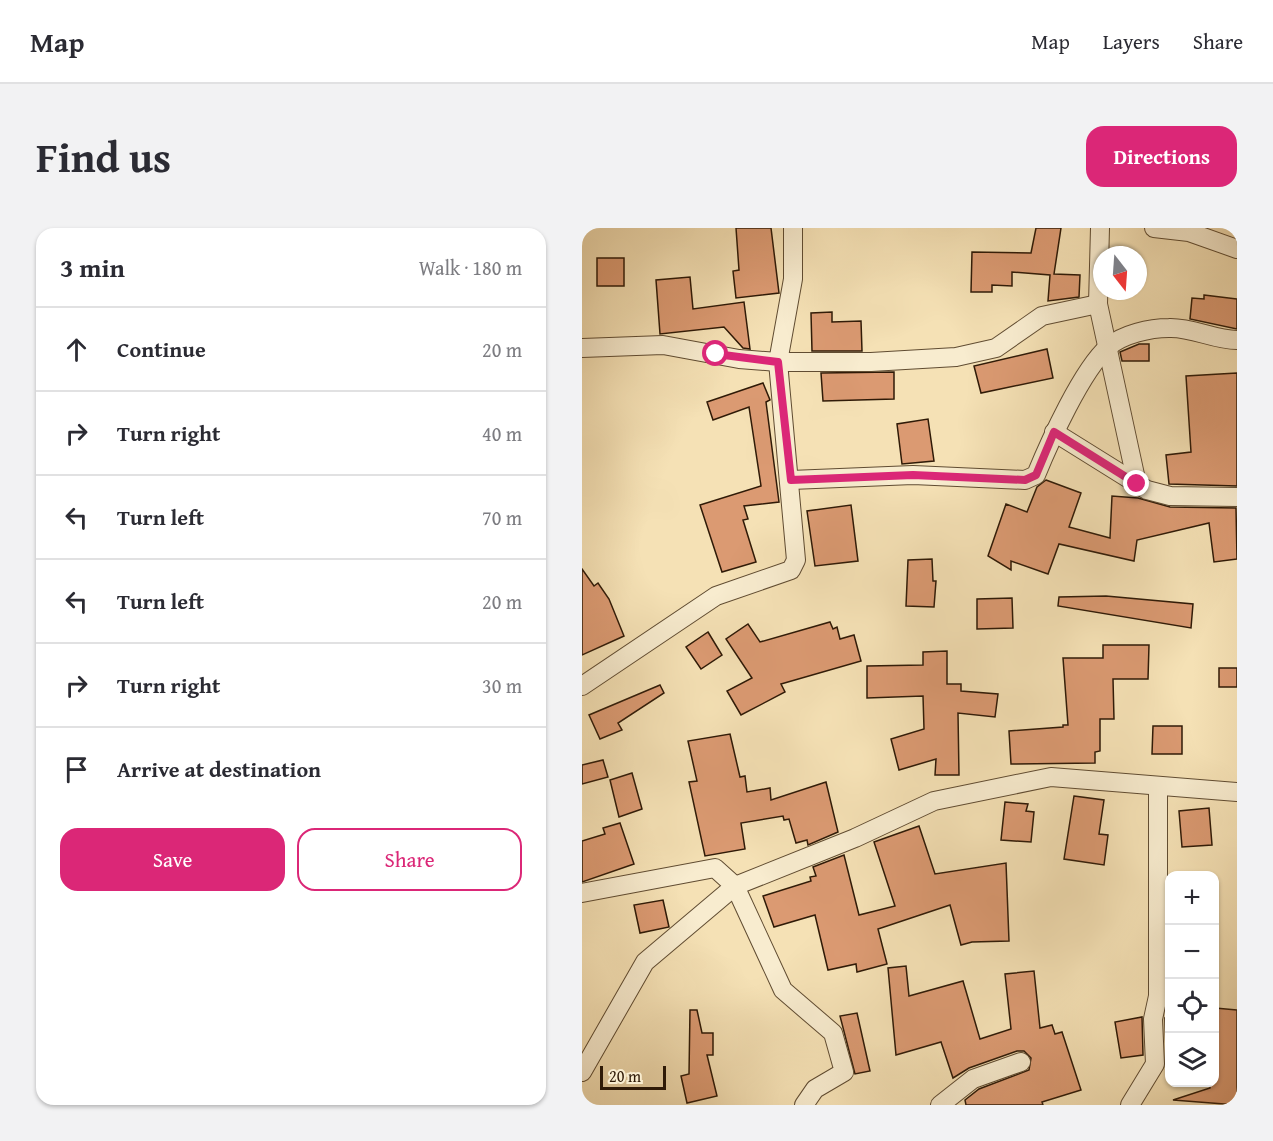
<!DOCTYPE html>
<meta charset="utf-8">
<style>
body{margin:0;font-family:"Gentium Book Plus",serif;background:#f2f2f3;color:#2b2b33}
.controls{position:absolute;right:18px;bottom:18px;display:grid;overflow:hidden;border-radius:12px;box-shadow:0 2px 4px #0004}
.controls button{width:54px;height:54px;display:grid;place-items:center;padding:0;border:0;border-bottom:2px solid #e1e1e2;background:#fff;color:#2b2b33;font:30px sans-serif}
.compass{position:absolute;left:511px;top:18px;width:54px;height:54px;border-radius:50%;background:#fff;box-shadow:0 2px 4px #0004;rotate:163deg}
.scale{position:absolute;left:18px;bottom:15px;width:66px;box-sizing:border-box;padding-left:6px;border:3px solid #2f1a07;border-top:0;font-size:16px;line-height:21px;white-space:nowrap;color:#2f1a07;-webkit-text-stroke:4px #f8eccf;paint-order:stroke}
.stop{position:absolute;width:18px;height:18px;margin:-14px;border:4px solid #db2777;border-radius:50%;background:#fff}
.stop.end{background:#db2777;border-color:#fff;box-shadow:0 2px 6px #0008}
.list{margin:0;padding:0;list-style:none}
h2{display:flex;justify-content:space-between;align-items:center;height:78px;margin:0;padding:0 24px;font-size:26px}
h2 small{font-size:20px;font-weight:400;color:#7c7c81}
.list li{display:grid;grid-template-columns:39px 1fr auto;gap:18px;align-items:center;box-sizing:border-box;height:84px;padding:0 24px;border-top:2px solid #e1e1e2}
.list b{display:block;font-size:22px;white-space:nowrap}
.list em{font-size:20px;font-style:normal;color:#7c7c81}
.actions{display:flex;gap:12px;padding:18px 24px}
.actions a{flex:1;padding:14px 0;border:2px solid #db2777;border-radius:18px;text-align:center;font-size:21px;color:#db2777}
.actions .main{background:#db2777;color:#fff}
.icon{flex:none;width:33px;height:33px;fill:none;stroke:currentColor;stroke-width:2;stroke-linecap:round;stroke-linejoin:round}
.map{position:relative;flex:none;width:655px;height:877px;overflow:hidden;border-radius:18px}
header{display:flex;align-items:center;gap:36px;box-sizing:border-box;height:84px;padding:0 30px;background:#fff;border-bottom:2px solid #e1e1e2}
header strong{font-size:28px}
nav{display:flex;gap:33px;margin-inline-start:auto;font-size:21px}
.intro{display:flex;align-items:center;justify-content:space-between;box-sizing:border-box;height:144px;padding:0 36px}
h1{margin:0;font-size:42px}
.button{padding:15px 27px;border-radius:18px;background:#db2777;color:#fff;font-size:21px;font-weight:700}
main{display:flex;gap:36px;padding:0 36px}
aside{flex:1;background:#fff;border-radius:18px;box-shadow:0 2px 4px #0004}
.map>svg:first-child{display:block}
.building{fill:#db9a72;stroke:#2f1a07;stroke-width:1.5}
.lines{fill:none;stroke-linecap:round;stroke-linejoin:round}
.street-casing{stroke:#604c32;stroke-width:20}
.street{stroke:#f8eccf;stroke-width:18}
.route{stroke:#db2777;stroke-width:8}
</style>
<header>
<strong>Map</strong>
<nav><a>Map</a><a>Layers</a><a>Share</a></nav>
</header>
<div class="intro"><h1>Find us</h1><a class="button">Directions</a></div>
<main>
<aside>
<h2>3 min<small>Walk · 180 m</small></h2>
<ul class="list">
<li><svg class="icon" aria-label="ahead" viewBox="0 0 24 24"><path d="M12 20V5M6 11l6-6 6 6"/></svg><div><b>Continue</b></div><em>20 m</em></li>
<li><svg class="icon" aria-label="right" viewBox="0 0 24 24"><path d="M7 20v-9h11M14 6l5 5-5 5"/></svg><div><b>Turn right</b></div><em>40 m</em></li>
<li><svg class="icon" aria-label="left" viewBox="0 0 24 24"><path d="M17 20v-9H6M10 6l-5 5 5 5"/></svg><div><b>Turn left</b></div><em>70 m</em></li>
<li><svg class="icon" aria-label="left" viewBox="0 0 24 24"><path d="M17 20v-9H6M10 6l-5 5 5 5"/></svg><div><b>Turn left</b></div><em>20 m</em></li>
<li><svg class="icon" aria-label="right" viewBox="0 0 24 24"><path d="M7 20v-9h11M14 6l5 5-5 5"/></svg><div><b>Turn right</b></div><em>30 m</em></li>
<li><svg class="icon" aria-label="arrive" viewBox="0 0 24 24"><path d="M6 21V4h12l-3 4 3 4H6"/></svg><div><b>Arrive at destination</b></div></li>
</ul>
<div class="actions"><a class="main">Save</a><a>Share</a></div>
</aside>
<div class="map">
<svg width="655" height="877" viewBox="0 0 655 877">
<rect width="100%" height="100%" fill="#f5e1b5"/>
<filter id="stains"><feTurbulence type="fractalNoise" baseFrequency=".00333" numOctaves="4"/><feColorMatrix values="0 0 0 0 .2 0 0 0 0 .09 0 0 0 0 .02 0 0 0 .5 -.17"/></filter>
<radialGradient id="worn" r=".72"><stop offset=".6" stop-color="#630" stop-opacity="0"/><stop offset="1" stop-color="#630" stop-opacity=".3"/></radialGradient>
<g class="building">
<polygon points="154,0 189,0 197,65 154,70 151,43 157,42"/>
<polygon points="454,0 479,0 472,46 498,47 497,69 466,73 468,47 430,44 430,58 410,57 410,64 389,64 390,24 449,25"/>
<rect x="15" y="30" width="27" height="28"/>
<polygon points="108,49 111,81 162,74 168,121 161,120 142,99 78,106 74,52"/>
<polygon points="622,67 655,71 655,101 608,91 610,70 622,71"/>
<polygon points="250,84 250,94 279,93 280,123 230,123 229,85"/>
<polygon points="557,116 567,116 567,133 540,133 538,124"/>
<polygon points="465,121 471,150 399,165 392,138"/>
<polygon points="312,144 312,171 241,173 239,145"/>
<polygon points="655,145 655,258 587,256 584,227 609,224 604,148"/>
<polygon points="181,155 188,172 184,174 197,274 162,278 166,291 161,292 174,334 140,344 118,277 179,258 167,179 131,192 125,174"/>
<polygon points="346,191 352,233 320,236 315,196"/>
<polygon points="464,252 499,265 487,299 528,310 530,268 556,270 588,279 654,280 655,331 632,334 627,295 555,312 552,333 477,316 466,346 429,333 429,342 406,328 424,276 445,284 455,259"/>
<polygon points="269,277 276,333 233,338 225,283"/>
<polygon points="350,331 351,353 354,353 352,379 324,378 326,332"/>
<polygon points="0,341 12,358 16,355 27,371 42,408 0,427"/>
<polygon points="524,368 611,376 609,400 476,378 477,369"/>
<polygon points="430,370 431,400 395,401 395,371"/>
<polygon points="248,394 251,401 255,399 258,411 272,407 279,433 199,456 203,464 159,487 145,463 170,450 144,411 166,396 178,414"/>
<polygon points="126,404 140,427 119,441 104,419"/>
<polygon points="521,417 567,417 566,451 531,451 532,491 518,491 518,523 513,524 513,535 429,536 427,503 481,499 481,497 486,497 481,430 521,430"/>
<polygon points="365,423 365,456 379,456 379,463 416,466 413,489 376,485 377,547 353,547 354,531 317,542 309,511 342,501 341,468 285,470 285,438 341,437 341,424"/>
<rect x="637" y="440" width="18" height="19"/>
<polygon points="78,457 82,465 36,495 40,502 18,511 7,487"/>
<polygon points="571,498 600,498 600,526 570,526"/>
<polygon points="148,506 158,549 163,548 165,564 188,560 189,572 244,554 256,604 226,617 225,612 214,615 207,591 202,592 201,588 159,595 163,621 123,628 107,554 115,553 106,513"/>
<polygon points="21,532 26,549 0,556 0,537"/>
<polygon points="50,545 60,581 37,589 28,552"/>
<polygon points="492,568 522,572 517,606 526,607 522,637 482,631"/>
<polygon points="423,574 446,576 444,583 452,584 449,614 419,612"/>
<polygon points="627,580 630,617 600,619 597,583"/>
<polygon points="38,595 52,636 0,654 0,613 23,606 21,600"/>
<polygon points="337,598 353,646 424,635 427,713 390,714 379,717 368,677 296,701 305,736 275,744 274,736 246,742 233,687 192,699 181,668 229,653 228,649 234,648 231,639 262,627 277,687 313,678 292,614"/>
<polygon points="81,672 87,699 58,705 52,677"/>
<polygon points="324,738 327,768 381,753 398,811 429,801 423,746 452,743 458,800 470,797 473,806 480,804 499,862 460,874 461,877 384,877 383,872 397,861 447,842 449,830 442,823 435,823 387,840 371,850 359,814 314,827 306,740"/>
<polygon points="633,780 655,782 655,877 591,872 628,860 628,855 633,855"/>
<polygon points="108,782 115,782 120,805 131,805 131,827 125,827 135,868 105,875 99,848 107,846"/>
<polygon points="275,785 288,843 273,846 258,788"/>
<polygon points="560,789 561,827 539,830 533,794"/>
<polygon points="583,790 588,790 588,824 584,825"/>
</g>
<g class="lines">
<defs>
<g id="street">
<polyline points="518,0 516,76 555,256"/>
<polyline points="572,0 607,4 655,21"/>
<polyline points="0,120 81,117 157,131 196,134 289,134 374,129 414,120 460,88 516,76"/>
<polyline points="472,204 565,262 588,268 655,269"/>
<path d="M 209,252 L 331,247 L 443,252 L 454,247 C 468,213 500,142 526,119 C 541,106 568,100 587,100 C 610,99 632,112 655,112"/>
<polyline points="0,458 134,368 209,342 214,332 196,134 211,51 211,0"/>
<polyline points="0,665 133,640 153,658 201,762 251,805 262,844 233,861 222,877"/>
<polyline points="0,844 63,734 153,658 273,610 352,573 469,549 655,564"/>
<polyline points="358,877 391,851 439,834"/>
<polyline points="548,877 573,836 571,791 576,768 576,558"/>
</g>
</defs>
<use href="#street" class="street-casing"/>
<use href="#street" class="street"/>
</g>
<g class="lines">
<polyline class="route" points="134,126 196,134 209,252 331,247 443,252 454,247 472,204 555,256"/>
</g>
<rect width="100%" height="100%" filter="url(#stains)"/>
<rect width="100%" height="100%" fill="url(#worn)"/>
</svg>
<div class="controls">
<button>+</button>
<button>−</button>
<button><svg class="icon" aria-label="locate" viewBox="0 0 24 24"><circle cx="12" cy="12" r="6"/><path d="M12 2v4M12 18v4M2 12h4M18 12h4"/></svg></button>
<button><svg class="icon" aria-label="layers" viewBox="0 0 24 24"><path d="M12 4l9 5-9 5-9-5zM3 14l9 5 9-5"/></svg></button>
</div>
<svg class="compass" viewBox="-18 -18 36 36"><path d="M0-13l5 13h-10z" fill="#e53935"/><path d="M0 13l5-13h-10z" fill="#7c7c81"/></svg>
<div class="scale">20 m</div>
<div class="stop" style="left:134px;top:126px"></div>
<div class="stop end" style="left:555px;top:256px"></div>
</div>
</main>
